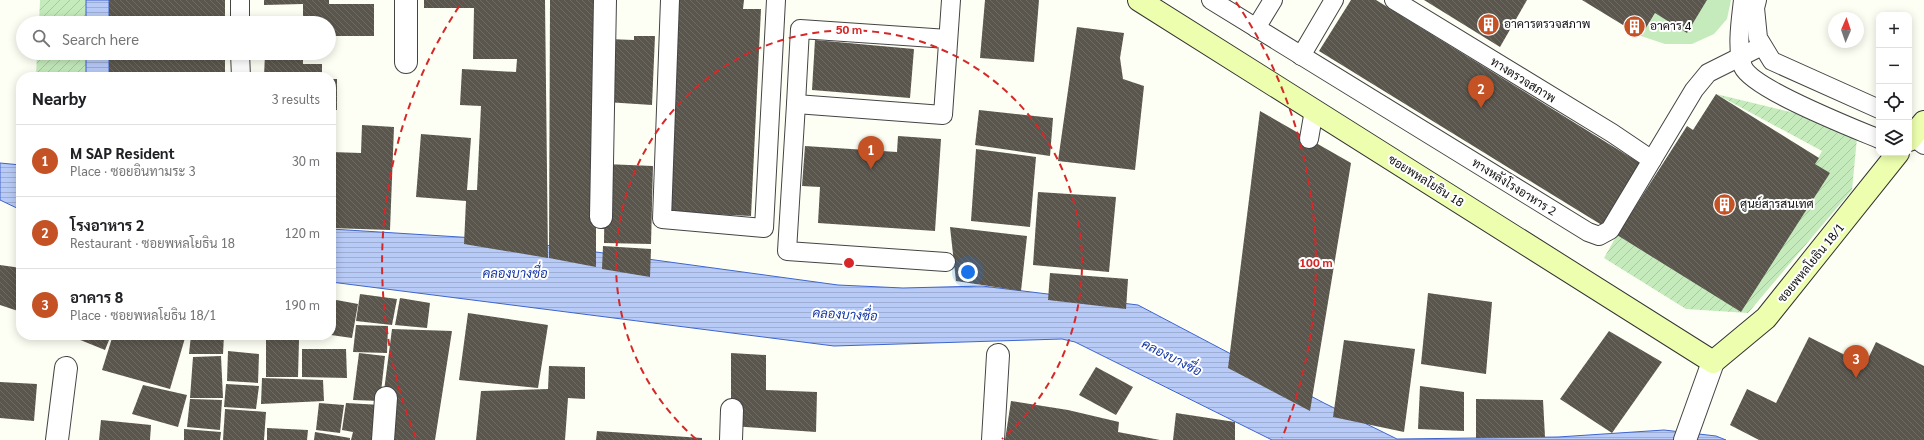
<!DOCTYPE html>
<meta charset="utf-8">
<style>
body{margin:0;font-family:Georgia,Sarabun,serif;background:#f2f2f2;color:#202124}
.controls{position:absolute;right:12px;top:12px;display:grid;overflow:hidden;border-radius:8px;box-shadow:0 2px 10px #0003}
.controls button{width:36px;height:36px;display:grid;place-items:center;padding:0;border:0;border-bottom:1px solid #e0e0e0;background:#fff;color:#202124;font:20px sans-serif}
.compass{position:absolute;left:1828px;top:12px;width:36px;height:36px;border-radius:50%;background:#fff;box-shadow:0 2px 10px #0003;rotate:2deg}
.you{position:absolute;left:968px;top:272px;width:14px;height:14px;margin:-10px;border:3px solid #fff;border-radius:50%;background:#1a73e8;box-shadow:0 0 0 6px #1a73e833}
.badge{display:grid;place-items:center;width:26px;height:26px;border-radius:50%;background:#c45225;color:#fff;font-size:13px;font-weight:700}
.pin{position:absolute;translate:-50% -33px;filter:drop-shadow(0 1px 2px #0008)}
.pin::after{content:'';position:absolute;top:21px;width:14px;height:12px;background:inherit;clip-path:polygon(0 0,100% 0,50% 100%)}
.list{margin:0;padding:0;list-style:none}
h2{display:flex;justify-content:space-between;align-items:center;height:52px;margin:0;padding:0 16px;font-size:17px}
h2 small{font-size:13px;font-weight:400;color:#757577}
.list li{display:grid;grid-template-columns:26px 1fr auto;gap:12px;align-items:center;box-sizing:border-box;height:72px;padding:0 16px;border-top:1px solid #e0e0e0}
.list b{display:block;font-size:15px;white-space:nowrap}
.list p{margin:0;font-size:13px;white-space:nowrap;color:#757577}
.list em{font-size:13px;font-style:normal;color:#757577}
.icon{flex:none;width:22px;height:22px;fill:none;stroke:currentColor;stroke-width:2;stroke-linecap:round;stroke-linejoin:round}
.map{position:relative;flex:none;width:1924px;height:440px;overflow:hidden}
.search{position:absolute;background:#fff;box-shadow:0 2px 10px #0003;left:16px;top:16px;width:320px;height:44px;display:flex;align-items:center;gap:10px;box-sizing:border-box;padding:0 14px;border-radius:22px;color:#757577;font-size:15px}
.panel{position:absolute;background:#fff;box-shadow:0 2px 10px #0003;left:16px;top:72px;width:320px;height:268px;border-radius:16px}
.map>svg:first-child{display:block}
.grass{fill:#c5ebbc}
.garden{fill:url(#garden-furrows)}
.water{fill:url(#water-rules);stroke:#3e65cf}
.building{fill:url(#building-back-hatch)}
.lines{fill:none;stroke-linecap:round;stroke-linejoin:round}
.lane-casing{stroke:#444;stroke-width:20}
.street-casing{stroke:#444;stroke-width:24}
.secondary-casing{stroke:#333;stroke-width:24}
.lane{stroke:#fff;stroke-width:18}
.street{stroke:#fff;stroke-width:22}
.secondary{stroke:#edffaf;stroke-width:22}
.ring{fill:none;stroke:#d62828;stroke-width:2;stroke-dasharray:7 5}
.labels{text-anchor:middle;stroke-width:4;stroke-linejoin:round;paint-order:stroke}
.poi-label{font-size:12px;fill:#111;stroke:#fff;text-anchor:start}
.street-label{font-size:12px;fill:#111;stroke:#fff}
.water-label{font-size:13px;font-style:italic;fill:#1638a6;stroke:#fff}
.centre{fill:#d62828;stroke:#fff;stroke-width:2}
.ring-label{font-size:12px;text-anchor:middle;font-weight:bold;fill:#d62828;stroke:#fff;stroke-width:4;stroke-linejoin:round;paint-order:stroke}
</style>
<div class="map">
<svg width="1924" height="440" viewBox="0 0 1924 440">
<defs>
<pattern id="garden-furrows" width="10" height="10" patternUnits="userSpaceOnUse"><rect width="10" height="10" fill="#c5ebbc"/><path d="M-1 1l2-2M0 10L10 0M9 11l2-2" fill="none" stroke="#a8c8a1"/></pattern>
<pattern id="water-rules" width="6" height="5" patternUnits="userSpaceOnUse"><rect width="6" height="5" fill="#b8cbf7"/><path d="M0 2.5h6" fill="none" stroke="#9dadd3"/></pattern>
<pattern id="building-back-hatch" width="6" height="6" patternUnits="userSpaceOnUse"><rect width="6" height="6" fill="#5a564d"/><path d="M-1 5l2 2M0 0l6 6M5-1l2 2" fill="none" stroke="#6d6a62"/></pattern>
</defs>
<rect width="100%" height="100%" fill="#fefff4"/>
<polygon class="grass" points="1663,0 1731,0 1727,19 1714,34 1692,44 1665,44 1641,36"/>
<g class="garden">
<polygon points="40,0 109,0 109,23 39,23"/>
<polygon points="37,53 109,53 109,77 36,77"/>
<polygon points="1716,94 1803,115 1857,138 1852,190 1748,313 1686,309 1604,258 1617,235 1738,304 1822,151"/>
</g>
<g class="water">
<rect x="86" y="0" width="23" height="23"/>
<rect x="86" y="53" width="23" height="24"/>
<polygon points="0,163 21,165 21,210 0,200"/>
<polygon points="331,229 508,240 838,285 903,288 982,286 1138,305 1324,403 1397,439 1558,437 1664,430 1716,436 1726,440 1272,440 1075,342 1062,339 834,346 331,282"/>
</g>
<g class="building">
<rect x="109" y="0" width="116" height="23"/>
<polygon points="264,0 329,0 329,4 374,4 374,36 329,36 329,23 303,23 303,4 264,5"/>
<polygon points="424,0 545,0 548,258 464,244 466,201 416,197 421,134 471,138 467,190 477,190 481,106 460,105 462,69 516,72 517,59 473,59 474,8 424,8"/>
<polygon points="550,0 596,0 596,267 549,258"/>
<polygon points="678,0 744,0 743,9 761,9 751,216 667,212"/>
<polygon points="985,0 1039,0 1034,62 980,58"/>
<polygon points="1351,0 1376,0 1643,165 1605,227 1319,51"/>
<polygon points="1424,0 1527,0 1500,47"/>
<polygon points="1582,0 1707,0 1687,33 1655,13 1641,36"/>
<polygon points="1077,27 1124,33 1120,58 1123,79 1144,86 1135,170 1058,161"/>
<polygon points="634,36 655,36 652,105 606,102 608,39 634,40"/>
<polygon points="815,40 914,49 910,98 812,90"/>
<rect x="109" y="53" width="116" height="24"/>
<polygon points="265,53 303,53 303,64 322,64 322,77 264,77"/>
<rect x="331" y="79" width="6" height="31"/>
<polygon points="1716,94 1819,158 1815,164 1830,173 1741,312 1617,235 1687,126 1693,130"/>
<polygon points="979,110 1053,118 1050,156 975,145"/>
<polygon points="1260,111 1351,163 1310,411 1228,368"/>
<polygon points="362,125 394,127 390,230 331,228 331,152 361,153"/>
<polygon points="898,136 941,139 935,231 818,223 820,187 802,186 805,146 897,152"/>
<polygon points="976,149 1036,157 1030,227 971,221"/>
<polygon points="605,164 653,166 651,244 604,243"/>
<polygon points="1038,192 1116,197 1109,272 1033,265"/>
<polygon points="950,227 1027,236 1021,291 956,281"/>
<polygon points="603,246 651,249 650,277 602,269"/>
<polygon points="0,265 21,268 21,312 0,305"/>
<polygon points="1050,273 1128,279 1126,309 1048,300"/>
<polygon points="1428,293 1492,302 1486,374 1421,364"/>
<polygon points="360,294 397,299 392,325 356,321"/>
<polygon points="400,298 430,303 427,328 395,325"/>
<polygon points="331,299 358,304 352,338 331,335"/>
<polygon points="468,313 548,325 538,388 459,380"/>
<polygon points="356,325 388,326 387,353 353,352"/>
<polygon points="392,329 452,331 435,440 351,440 353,432 342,430 346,403 381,405 381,414"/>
<polygon points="1609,331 1662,362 1612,433 1560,399"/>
<polygon points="68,335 111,335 105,350"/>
<polygon points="113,335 170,335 185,338 170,389 102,370"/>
<polygon points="191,335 224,335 223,354 189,354"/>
<polygon points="1809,337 1865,365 1876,342 1924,366 1924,440 1759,440 1730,425 1747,389 1776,403"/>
<polygon points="266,339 299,340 298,377 266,377"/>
<polygon points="1344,340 1415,349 1404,432 1333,417"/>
<polygon points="302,349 346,349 347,378 302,377"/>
<polygon points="228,351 259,354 258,383 227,381"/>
<polygon points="359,353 385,356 380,401 353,400"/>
<polygon points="731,353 766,355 766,390 817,392 816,432 731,426"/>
<polygon points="221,356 223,398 190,398 193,357"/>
<polygon points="549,366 585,367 585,399 568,398 565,440 476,440 481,391 548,389"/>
<polygon points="1096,367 1133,387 1116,415 1079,395"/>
<polygon points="262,378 323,380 324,401 261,404"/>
<polygon points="0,382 37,384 34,421 0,418"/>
<polygon points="226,384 259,386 256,409 224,407"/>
<polygon points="143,385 187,395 178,427 132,414"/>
<polygon points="1420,386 1464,392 1464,431 1418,429"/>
<polygon points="190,399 222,400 220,430 187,427"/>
<polygon points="1476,399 1543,400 1545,437 1476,438"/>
<polygon points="1011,401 1068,410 1119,422 1118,432 1160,440 1005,440"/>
<polygon points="319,403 344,405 340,433 316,430"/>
<polygon points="225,409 266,412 264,440 223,440"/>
<polygon points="1176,413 1235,422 1235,440 1173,440"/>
<polygon points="101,420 151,425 150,440 99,440"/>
<polygon points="267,428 308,430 307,440 267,440"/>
<polygon points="184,429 221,432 220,440 184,440"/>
<polygon points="597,431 702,438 702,440 596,440"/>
<polygon points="315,432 350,438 350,440 314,440"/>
</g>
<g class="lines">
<defs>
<g id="lane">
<polyline points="240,0 240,23"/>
<polyline points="670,0 662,219 764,228 776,0"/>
<polyline points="1211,0 1588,232 1599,236 1610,230 1694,90 1708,73 1762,46"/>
<polyline points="1394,0 1612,133 1652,160"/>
<path d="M 1743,0 C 1741,18 1736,49 1743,67 C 1753,89 1853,128 1879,139"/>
<polyline points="1757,0 1755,8 1758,38 1772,61 1879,109"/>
<polyline points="1256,28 1273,0"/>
<polyline points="948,39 800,29 796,104 943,115 951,0"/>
<polyline points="240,53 241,77"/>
<polyline points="1301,56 1334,0"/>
<polyline points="796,104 787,251 946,262"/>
<polyline points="1912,136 1924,145"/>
<polyline points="1309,139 1314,110"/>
</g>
<g id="street">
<polyline points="406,0 406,62"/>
<polyline points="601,217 605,0"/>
<polyline points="57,440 66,368"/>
<polyline points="383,440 386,398"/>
<polyline points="731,440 732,410"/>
<polyline points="993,440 998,355"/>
<polyline points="1685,440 1713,362"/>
</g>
<g id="secondary">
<polyline points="1139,0 1713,362 1766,318 1898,153"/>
<polyline points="1909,140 1924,122"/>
</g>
</defs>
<use href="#lane" class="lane-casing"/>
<use href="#street" class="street-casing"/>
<use href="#secondary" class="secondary-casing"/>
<use href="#lane" class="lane"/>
<use href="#street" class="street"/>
<use href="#secondary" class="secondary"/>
</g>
<g class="ring">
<path d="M696 439A233 233 0 1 1 1002 439"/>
<path d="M416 438A467 467 0 0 1 462 2M1236 2A467 467 0 0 1 1282 438"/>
</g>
<defs>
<symbol id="building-disc" viewBox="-11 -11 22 22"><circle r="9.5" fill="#c45225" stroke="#fff"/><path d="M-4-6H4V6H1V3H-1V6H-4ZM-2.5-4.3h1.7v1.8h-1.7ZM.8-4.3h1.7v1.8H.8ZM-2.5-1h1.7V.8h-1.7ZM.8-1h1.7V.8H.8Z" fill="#fff"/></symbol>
</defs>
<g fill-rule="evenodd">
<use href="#building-disc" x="1476" y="12" width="25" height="25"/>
<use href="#building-disc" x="1622" y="14" width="25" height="25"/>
<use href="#building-disc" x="1712" y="192" width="25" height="25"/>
</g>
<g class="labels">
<g class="poi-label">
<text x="1504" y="28">อาคารตรวจสภาพ</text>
<text x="1650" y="30">อาคาร 4</text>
<text x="1740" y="208">ศูนย์สารสนเทศ</text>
</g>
<g class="street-label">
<text transform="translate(1523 80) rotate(32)" y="4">ทางตรวจสภาพ</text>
<text transform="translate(1426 181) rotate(32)" y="4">ซอยพหลโยธิน 18</text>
<text transform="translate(1514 187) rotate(32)" y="4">ทางหลังโรงอาหาร 2</text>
<text transform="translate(1811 263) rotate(-51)" y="4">ซอยพหลโยธิน 18/1</text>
</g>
<g class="water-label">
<text x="515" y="278">คลองบางซื่อ</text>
<text transform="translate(845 314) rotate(3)" y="5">คลองบางซื่อ</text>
<text transform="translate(1172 357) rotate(27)" y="5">คลองบางซื่อ</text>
</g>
</g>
<circle cx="849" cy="263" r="6" class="centre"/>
<g class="ring-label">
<text x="849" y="34">50 m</text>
<text x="1316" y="267">100 m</text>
</g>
</svg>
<div class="controls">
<button>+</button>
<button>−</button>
<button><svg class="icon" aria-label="locate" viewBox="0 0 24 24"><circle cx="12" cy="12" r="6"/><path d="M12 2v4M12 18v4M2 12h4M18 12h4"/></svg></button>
<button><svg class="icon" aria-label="layers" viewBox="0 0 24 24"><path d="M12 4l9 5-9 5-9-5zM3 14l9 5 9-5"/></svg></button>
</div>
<svg class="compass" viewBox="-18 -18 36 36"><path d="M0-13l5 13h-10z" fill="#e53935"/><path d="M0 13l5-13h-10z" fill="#757577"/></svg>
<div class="you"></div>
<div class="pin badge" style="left:871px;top:169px">1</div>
<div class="pin badge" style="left:1481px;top:108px">2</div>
<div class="pin badge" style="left:1856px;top:378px">3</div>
<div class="search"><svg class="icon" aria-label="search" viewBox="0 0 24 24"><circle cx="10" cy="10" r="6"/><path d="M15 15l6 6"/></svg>Search here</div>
<section class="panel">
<h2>Nearby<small>3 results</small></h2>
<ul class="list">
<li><span class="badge">1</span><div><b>M SAP Resident</b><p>Place · ซอยอินทามระ 3</p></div><em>30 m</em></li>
<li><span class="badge">2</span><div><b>โรงอาหาร 2</b><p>Restaurant · ซอยพหลโยธิน 18</p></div><em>120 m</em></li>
<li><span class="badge">3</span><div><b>อาคาร 8</b><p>Place · ซอยพหลโยธิน 18/1</p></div><em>190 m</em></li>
</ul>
</section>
</div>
